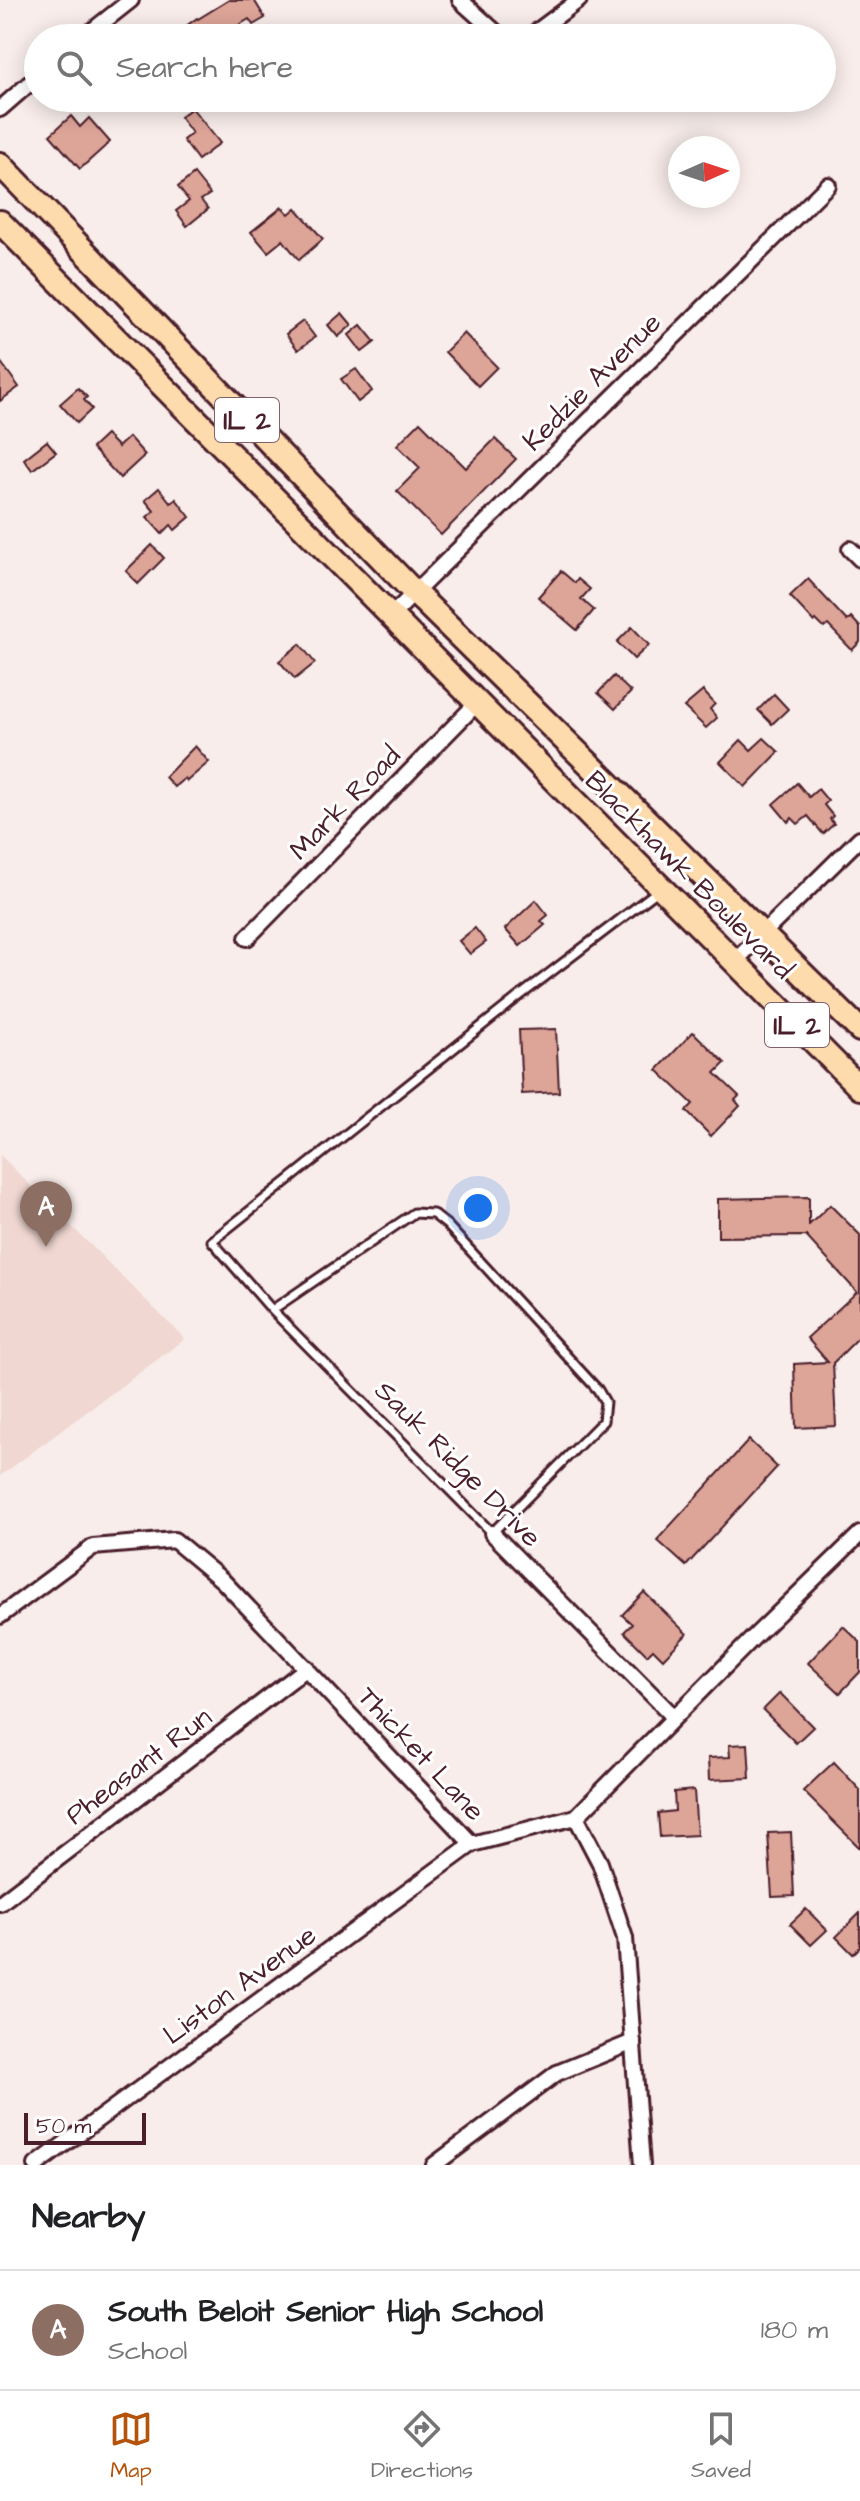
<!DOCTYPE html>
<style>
body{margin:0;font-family:"Architects Daughter",sans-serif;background:#f6f6f6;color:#202124}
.compass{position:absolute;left:668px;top:136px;width:72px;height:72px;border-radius:50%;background:#fff;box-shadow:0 4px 20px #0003;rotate:87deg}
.scale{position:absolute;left:24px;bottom:20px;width:122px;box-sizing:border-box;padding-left:8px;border:4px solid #4a1f2b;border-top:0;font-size:22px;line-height:28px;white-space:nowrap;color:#4a1f2b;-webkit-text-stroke:6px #fff;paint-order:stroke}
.you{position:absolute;left:478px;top:1208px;width:28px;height:28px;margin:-20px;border:6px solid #fff;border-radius:50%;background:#1a73e8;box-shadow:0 0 0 12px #1a73e833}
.badge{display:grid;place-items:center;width:52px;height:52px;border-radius:50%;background:#b45309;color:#fff;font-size:26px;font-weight:700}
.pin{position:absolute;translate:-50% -66px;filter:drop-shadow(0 2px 4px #0008)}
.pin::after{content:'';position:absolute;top:42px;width:28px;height:24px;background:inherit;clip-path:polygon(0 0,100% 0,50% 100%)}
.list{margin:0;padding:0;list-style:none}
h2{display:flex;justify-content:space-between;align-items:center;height:104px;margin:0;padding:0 32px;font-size:34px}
h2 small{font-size:26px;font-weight:400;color:#757577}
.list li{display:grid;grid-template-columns:52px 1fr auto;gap:24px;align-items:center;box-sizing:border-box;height:120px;padding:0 32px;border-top:2px solid #e0e0e0}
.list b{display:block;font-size:30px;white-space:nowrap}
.list p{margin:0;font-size:26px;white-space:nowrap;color:#757577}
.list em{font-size:26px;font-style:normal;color:#757577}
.icon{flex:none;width:44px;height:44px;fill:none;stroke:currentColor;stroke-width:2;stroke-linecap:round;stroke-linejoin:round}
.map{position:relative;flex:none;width:860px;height:2165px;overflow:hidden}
.search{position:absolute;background:#fff;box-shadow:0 4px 20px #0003;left:24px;right:24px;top:24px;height:88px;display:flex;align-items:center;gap:20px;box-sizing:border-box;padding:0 28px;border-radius:44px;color:#757577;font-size:30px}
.sheet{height:224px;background:#fff}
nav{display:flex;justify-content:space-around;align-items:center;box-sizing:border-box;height:112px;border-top:2px solid #e0e0e0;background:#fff;font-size:22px;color:#757577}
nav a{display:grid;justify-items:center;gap:4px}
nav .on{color:#b45309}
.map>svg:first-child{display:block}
.built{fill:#f0d7d1}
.building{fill:#dda498;stroke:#4a1f2b;stroke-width:2}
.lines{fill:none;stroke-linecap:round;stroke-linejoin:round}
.lane-casing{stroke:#4a1f2b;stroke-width:13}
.street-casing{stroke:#4a1f2b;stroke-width:20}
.primary-casing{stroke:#4a1f2b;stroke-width:28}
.lane{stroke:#fff;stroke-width:7}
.street{stroke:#fff;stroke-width:14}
.primary{stroke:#fedbac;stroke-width:22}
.labels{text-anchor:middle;stroke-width:6;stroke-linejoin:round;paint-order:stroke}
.shield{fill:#fff;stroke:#80626b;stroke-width:2}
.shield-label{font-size:26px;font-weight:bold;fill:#4a1f2b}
.street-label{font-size:28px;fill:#4a1f2b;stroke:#fff}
</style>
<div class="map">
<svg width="860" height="2165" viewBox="0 0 860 2165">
<rect width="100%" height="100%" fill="#f8edea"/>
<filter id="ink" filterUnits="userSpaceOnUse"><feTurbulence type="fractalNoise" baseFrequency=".0125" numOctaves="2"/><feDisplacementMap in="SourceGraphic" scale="16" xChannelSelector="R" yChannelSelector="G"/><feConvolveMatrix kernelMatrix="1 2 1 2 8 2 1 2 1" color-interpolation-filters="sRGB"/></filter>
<g filter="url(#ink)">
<polygon class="built" points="0,1155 185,1339 0,1476"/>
<g class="building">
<polygon points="229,0 254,0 265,18 253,25 249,19 218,38 190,38 182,29 197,18 198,19"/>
<polygon points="192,108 220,143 198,160 183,140 192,133 180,117"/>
<polygon points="71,116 80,127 89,118 110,142 80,169 50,135"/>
<polygon points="194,174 210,194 201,200 208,209 187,226 176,211 189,201 178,187"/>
<polygon points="282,207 289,214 296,208 323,239 299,260 283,240 268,252 251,232"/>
<polygon points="342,313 352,325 338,337 328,325"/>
<polygon points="303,321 315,337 298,350 286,334"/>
<polygon points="361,325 375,342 362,352 349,335"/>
<polygon points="464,333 497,367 478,386 445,352"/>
<polygon points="0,361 19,387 0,401"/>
<polygon points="356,369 372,391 358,402 341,379"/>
<polygon points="78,388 87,397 84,400 92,409 77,423 60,404"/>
<polygon points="420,422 466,468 495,439 516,459 441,535 397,491 420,468 397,445"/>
<polygon points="106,435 118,447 129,437 145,455 120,478 92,448"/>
<polygon points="47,441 56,452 32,470 24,459"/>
<polygon points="159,488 171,503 176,499 190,517 175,530 171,525 162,534 147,517 154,511 145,500"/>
<polygon points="152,545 164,558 138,584 126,571"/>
<polygon points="561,571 575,583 578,579 590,589 581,599 594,610 577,630 538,597"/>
<polygon points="808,579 847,621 851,617 860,627 860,642 852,650 828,625 824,628 816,620 814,622 790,596"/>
<polygon points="632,627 649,645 634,659 617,642"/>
<polygon points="300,644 315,663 295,679 279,661"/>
<polygon points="614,676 631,692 615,709 598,693"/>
<polygon points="703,691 715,704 710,709 717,718 706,728 684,707"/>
<polygon points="774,694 788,709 772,724 758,710"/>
<polygon points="764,738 779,752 745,787 720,762 741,740 751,750"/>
<polygon points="195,746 209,762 187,781 185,778 174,787 165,777"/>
<polygon points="797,783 809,797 818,789 828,801 824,805 833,816 830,819 834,824 823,834 808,816 798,824 792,818 788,822 773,804"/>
<polygon points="536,900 548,915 541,921 545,925 520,946 505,929"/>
<polygon points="475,928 486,942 470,954 459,941"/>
<polygon points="556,1029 559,1092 522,1094 519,1030"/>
<polygon points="693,1032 725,1063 715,1073 739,1096 735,1100 740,1106 711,1136 686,1111 693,1104 657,1070"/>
<polygon points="809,1197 809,1225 830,1205 860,1235 860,1336 833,1363 836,1426 796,1428 794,1364 828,1362 807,1338 857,1292 806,1236 718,1237 718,1199"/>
<polygon points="749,1440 777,1467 686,1566 657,1540"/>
<polygon points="644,1592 687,1634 663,1659 653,1649 647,1655 624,1632 632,1624 622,1615"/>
<polygon points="843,1626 860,1642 860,1672 840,1693 808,1663"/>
<polygon points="780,1693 813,1727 796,1743 763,1710"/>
<polygon points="748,1744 750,1778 709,1780 708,1758 730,1757 729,1745"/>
<polygon points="834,1762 860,1790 860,1848 803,1791"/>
<polygon points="694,1790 697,1835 660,1837 658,1813 675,1811 674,1792"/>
<polygon points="791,1832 794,1896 772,1897 768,1833"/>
<polygon points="806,1909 827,1930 811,1945 790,1924"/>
<polygon points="860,1913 860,1947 853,1954 836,1937"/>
</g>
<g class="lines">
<defs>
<polyline id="lane" points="272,1310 414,1213 433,1214 447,1225 598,1390 605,1402 603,1421 492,1533 272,1310 212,1241 517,998 660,889"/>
<g id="street">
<polyline points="460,0 502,38"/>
<polyline points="83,38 131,0"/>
<polyline points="528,38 579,0"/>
<polyline points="0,109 38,76"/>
<polyline points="850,549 860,559"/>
<polyline points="392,615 828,185"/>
<polyline points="247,938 478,702"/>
<polyline points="734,962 860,838"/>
<polyline points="492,1533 674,1717"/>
<polyline points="0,1616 93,1547 174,1540 222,1580 472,1844 576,1817 600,1863 625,1938 642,2165"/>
<polyline points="576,1817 757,1634 860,1534"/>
<polyline points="0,1903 307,1668"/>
<polyline points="36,2165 472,1844"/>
<polyline points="434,2165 557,2073 633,2042"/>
</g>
<g id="primary">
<polyline points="0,164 414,592 860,1030"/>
<polyline points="0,222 860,1088"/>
</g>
</defs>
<use href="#lane" class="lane-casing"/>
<use href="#street" class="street-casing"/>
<use href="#primary" class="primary-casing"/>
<use href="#lane" class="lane"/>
<use href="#street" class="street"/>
<use href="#primary" class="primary"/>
</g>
</g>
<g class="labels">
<g class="shield">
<rect x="215" y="398" width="64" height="44" rx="6"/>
<rect x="765" y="1003" width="64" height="44" rx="6"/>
</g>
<g class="shield-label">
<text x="247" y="429">IL 2</text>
<text x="797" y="1034">IL 2</text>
</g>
<g class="street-label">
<text transform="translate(591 381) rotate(-45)" y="10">Kedzie Avenue</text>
<text transform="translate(344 802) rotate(-46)" y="10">Mark Road</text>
<text transform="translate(690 874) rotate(45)" y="10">Blackhawk Boulevard</text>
<text transform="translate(459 1463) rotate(45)" y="10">Sauk Ridge Drive</text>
<text transform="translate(422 1753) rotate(47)" y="10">Thicket Lane</text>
<text transform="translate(138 1765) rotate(-37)" y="10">Pheasant Run</text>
<text transform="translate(239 1984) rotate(-36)" y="10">Liston Avenue</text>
</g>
</g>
</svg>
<svg class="compass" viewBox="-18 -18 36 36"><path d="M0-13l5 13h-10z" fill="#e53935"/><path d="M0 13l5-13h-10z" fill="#757577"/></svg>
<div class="scale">50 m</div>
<div class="you"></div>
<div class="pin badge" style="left:46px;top:1247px;background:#8d6e63">A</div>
<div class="search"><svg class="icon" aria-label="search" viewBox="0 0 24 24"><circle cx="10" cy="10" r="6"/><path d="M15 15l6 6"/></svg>Search here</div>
</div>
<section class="sheet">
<h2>Nearby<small></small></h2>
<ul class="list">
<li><span class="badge" style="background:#8d6e63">A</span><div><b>South Beloit Senior High School</b><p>School</p></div><em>180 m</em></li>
</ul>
</section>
<nav>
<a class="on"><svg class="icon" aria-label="map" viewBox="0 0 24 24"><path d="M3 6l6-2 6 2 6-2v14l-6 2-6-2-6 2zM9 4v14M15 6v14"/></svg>Map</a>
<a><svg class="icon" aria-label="directions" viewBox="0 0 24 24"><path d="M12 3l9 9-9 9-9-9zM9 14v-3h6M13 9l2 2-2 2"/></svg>Directions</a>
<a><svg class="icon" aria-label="saved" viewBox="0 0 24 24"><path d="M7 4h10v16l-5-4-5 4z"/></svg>Saved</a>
</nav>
